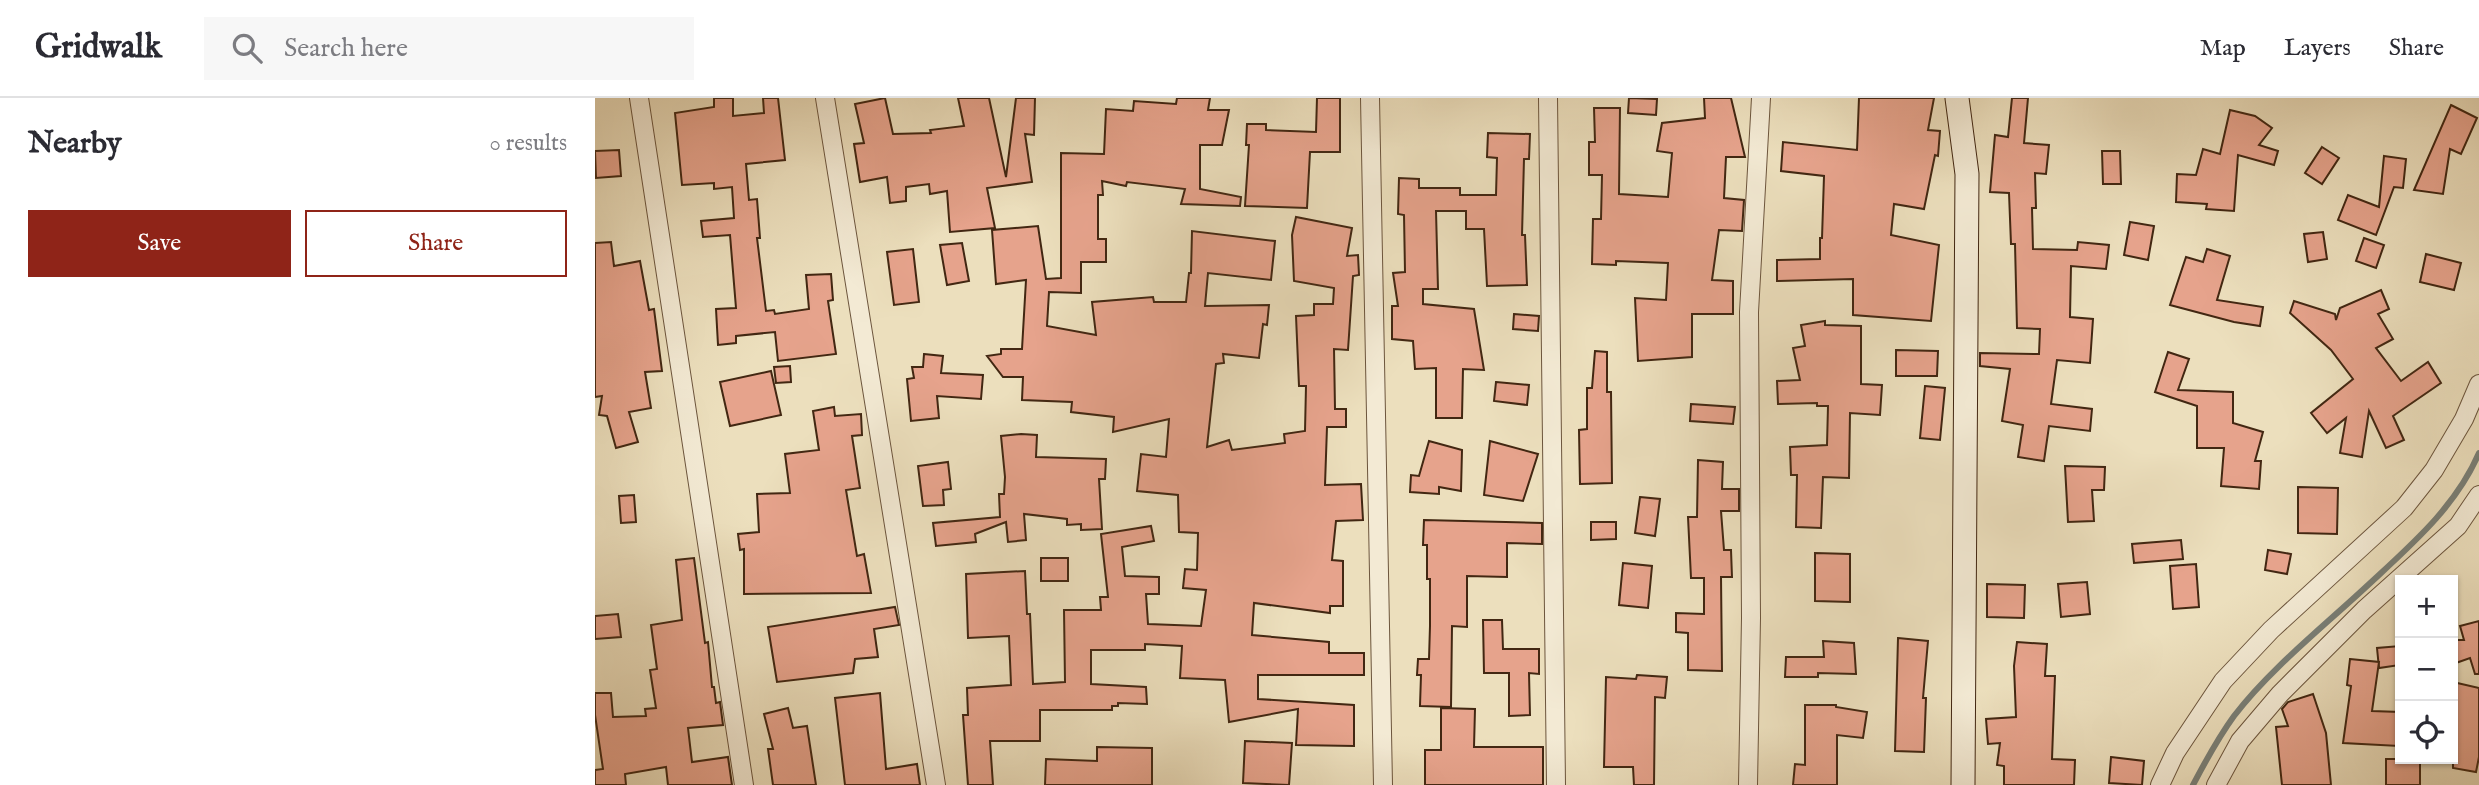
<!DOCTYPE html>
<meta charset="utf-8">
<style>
body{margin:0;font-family:"IM FELL English",serif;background:#f7f7f7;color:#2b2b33}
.controls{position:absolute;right:21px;bottom:21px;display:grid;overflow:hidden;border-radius:0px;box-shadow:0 2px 5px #0004}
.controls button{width:63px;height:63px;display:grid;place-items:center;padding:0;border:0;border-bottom:2px solid #e1e1e2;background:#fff;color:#2b2b33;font:35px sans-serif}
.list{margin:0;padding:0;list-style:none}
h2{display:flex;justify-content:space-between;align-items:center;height:91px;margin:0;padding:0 28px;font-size:30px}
h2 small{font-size:23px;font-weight:400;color:#7c7c81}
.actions{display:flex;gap:14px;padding:21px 28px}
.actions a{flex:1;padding:16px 0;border:2px solid #8f2418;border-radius:0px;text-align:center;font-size:24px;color:#8f2418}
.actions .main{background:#8f2418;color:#fff}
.icon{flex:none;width:38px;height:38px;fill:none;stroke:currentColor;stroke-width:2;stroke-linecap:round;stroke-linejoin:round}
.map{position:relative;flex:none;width:1884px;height:687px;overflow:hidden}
header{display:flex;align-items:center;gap:42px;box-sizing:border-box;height:98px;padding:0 35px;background:#fff;border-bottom:2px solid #e1e1e2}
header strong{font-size:33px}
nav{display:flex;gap:38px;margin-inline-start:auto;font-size:24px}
.search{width:490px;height:63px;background:#f7f7f7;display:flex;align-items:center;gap:18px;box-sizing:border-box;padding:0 24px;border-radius:0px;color:#7c7c81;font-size:26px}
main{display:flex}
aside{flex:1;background:#fff}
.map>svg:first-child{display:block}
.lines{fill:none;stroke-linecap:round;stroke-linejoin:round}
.stream{stroke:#797f77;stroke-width:6}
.building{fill:#e6a38c;stroke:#422712;stroke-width:2}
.street-casing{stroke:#6c553d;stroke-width:20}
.secondary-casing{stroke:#422712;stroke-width:25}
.street{stroke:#f3ead4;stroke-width:18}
.secondary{stroke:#f3ead4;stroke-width:23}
</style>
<header>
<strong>Gridwalk</strong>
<div class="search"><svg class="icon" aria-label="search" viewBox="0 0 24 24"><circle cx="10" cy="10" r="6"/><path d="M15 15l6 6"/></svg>Search here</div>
<nav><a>Map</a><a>Layers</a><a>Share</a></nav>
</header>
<main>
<aside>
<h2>Nearby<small>0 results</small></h2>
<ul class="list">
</ul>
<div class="actions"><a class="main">Save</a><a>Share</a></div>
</aside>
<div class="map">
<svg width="1884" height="687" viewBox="0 0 1884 687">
<rect width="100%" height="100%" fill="#ecdfbd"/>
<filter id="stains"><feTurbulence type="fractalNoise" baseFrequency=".00286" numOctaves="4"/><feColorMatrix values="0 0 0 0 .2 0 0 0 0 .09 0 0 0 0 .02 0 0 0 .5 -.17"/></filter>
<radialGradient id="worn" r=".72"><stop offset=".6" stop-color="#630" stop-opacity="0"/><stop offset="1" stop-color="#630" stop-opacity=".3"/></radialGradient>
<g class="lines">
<path class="stream" d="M 1598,687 C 1610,664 1623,640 1639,618 C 1675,571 1728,529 1772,488 C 1815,448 1861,409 1884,355"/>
</g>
<g class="building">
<polygon points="119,0 138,0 138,18 169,15 168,0 183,0 190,62 151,66 154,102 162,101 165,140 162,140 171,213 179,212 180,216 214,211 211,177 236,176 238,202 233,203 241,256 183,263 180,234 141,238 141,245 123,247 121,211 141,210 135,137 108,139 106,123 139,120 137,89 119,91 119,85 87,87 80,15 119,9"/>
<polygon points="290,0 298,36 336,35 335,32 369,28 363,0 394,0 411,79 421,0 440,0 439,37 430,36 437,84 392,90 400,130 355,134 352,93 335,96 334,86 311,89 311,103 295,105 292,79 265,84 259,46 269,45 260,6"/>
<polygon points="582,0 615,0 613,12 634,12 627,47 605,47 605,91 646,99 645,108 586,106 590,91 532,84 531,88 507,83 508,97 503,97 503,141 511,141 511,164 486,164 486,195 454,194 452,228 501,237 497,204 558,199 559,204 591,204 594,175 596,175 597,133 680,143 676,182 613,175 610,208 674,207 672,227 668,226 664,260 628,256 629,265 621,266 612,349 634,342 637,352 690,345 689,336 710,333 711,288 704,288 701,218 719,217 719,206 738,206 739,190 699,183 697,137 701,119 757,130 752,158 763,157 764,177 758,178 753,252 739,251 740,311 751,311 751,329 732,329 730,387 766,386 768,422 741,423 737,462 748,463 748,508 735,508 735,515 659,505 657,537 734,544 734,555 769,555 769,577 663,577 663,601 759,607 759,648 701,647 703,611 634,624 630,582 585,580 587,548 550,546 550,552 496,552 496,586 551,589 552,606 523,605 523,608 517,608 517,612 445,612 445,643 395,643 398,687 373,687 368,617 373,617 372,590 416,587 414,538 373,540 371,476 430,473 432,516 435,516 438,586 470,584 469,512 506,512 505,499 513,499 506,436 556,428 559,443 527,449 530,478 564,479 564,496 551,496 553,526 606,528 611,492 588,490 590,471 602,472 603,435 584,434 583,397 542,393 546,356 571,359 574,321 518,334 519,319 476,314 477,304 427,302 428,279 408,279 392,258 406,256 406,251 427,251 431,182 401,186 397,132 443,128 451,181 466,180 466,55 509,56 511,11 538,13 539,3 581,6"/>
<polygon points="722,0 745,0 745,54 715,54 712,110 650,108 654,47 651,47 652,26 671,26 671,32 721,34"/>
<polygon points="1034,0 1062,1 1061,17 1033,15"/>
<polygon points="1109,0 1136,0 1150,59 1131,59 1129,100 1149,102 1147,133 1124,132 1117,182 1138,183 1138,216 1097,216 1097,259 1043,263 1040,200 1071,202 1073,165 1021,163 1021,167 997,166 998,121 1006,121 1007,77 994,77 994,44 1000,44 999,10 1025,10 1024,96 1073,99 1077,55 1062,53 1067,25 1110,20"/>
<polygon points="1264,0 1339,0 1333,32 1345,33 1343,58 1340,57 1329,111 1299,106 1296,137 1344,147 1336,223 1258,217 1258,181 1182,183 1182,162 1225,161 1225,140 1227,140 1229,78 1186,73 1188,44 1262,52"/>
<polygon points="1417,0 1433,0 1429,45 1454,47 1451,76 1440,75 1441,110 1437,110 1438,151 1482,152 1483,144 1514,147 1511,171 1476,168 1475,219 1498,221 1495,265 1462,262 1456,306 1497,311 1495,333 1454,328 1449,363 1423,359 1428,327 1407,323 1415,271 1385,268 1385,255 1444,256 1445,231 1422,230 1420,146 1416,146 1414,95 1395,94 1400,37 1413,39"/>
<polygon points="1856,7 1882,20 1866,56 1855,51 1848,96 1819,92"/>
<polygon points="1635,12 1660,18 1677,30 1664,47 1683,53 1679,67 1643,57 1639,113 1611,111 1612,106 1581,104 1582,76 1601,77 1608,51 1625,56"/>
<polygon points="893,35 935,36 934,61 929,61 927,137 930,137 932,187 892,188 889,131 871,131 871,113 841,113 843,191 828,191 828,206 879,211 889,272 868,271 867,320 841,320 841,270 820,271 818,243 797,241 797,208 803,208 798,175 810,174 809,117 803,116 804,80 824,81 824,90 865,90 865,97 901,97 902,60 892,59"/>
<polygon points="1727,49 1744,60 1727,86 1710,75"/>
<polygon points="24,52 26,78 1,80 0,53"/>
<polygon points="1507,53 1525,53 1526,86 1508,86"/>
<polygon points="1789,58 1811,61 1808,90 1799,89 1781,137 1743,122 1753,97 1784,109"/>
<polygon points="1535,124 1559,128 1553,162 1529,157"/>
<polygon points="1728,134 1732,161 1713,164 1709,136"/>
<polygon points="1769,140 1789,147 1781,170 1761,163"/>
<polygon points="16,144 19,168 45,163 54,212 59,211 67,273 50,274 56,310 34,314 43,344 21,350 12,318 4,317 7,298 0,299 0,145"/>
<polygon points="367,145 374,183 352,187 345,147"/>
<polygon points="318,151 324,204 299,207 292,154"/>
<polygon points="1612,151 1635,158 1622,202 1668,209 1665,228 1639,224 1575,207 1591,159 1608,164"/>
<polygon points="1831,156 1866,165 1859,192 1825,184"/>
<polygon points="1786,192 1794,211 1783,216 1798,241 1781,250 1806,283 1833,264 1846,285 1798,318 1809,342 1791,350 1774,313 1767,359 1745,355 1751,320 1732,335 1716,315 1758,281 1736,252 1695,215 1699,203 1740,216 1741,222 1745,210"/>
<polygon points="919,216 944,218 943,233 918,231"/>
<polygon points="1230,223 1230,227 1266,228 1266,286 1287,287 1285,317 1255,315 1254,380 1228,379 1226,430 1201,429 1202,377 1196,377 1195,349 1232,347 1233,308 1222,308 1222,305 1183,306 1182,283 1205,282 1198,250 1210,248 1206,227"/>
<polygon points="1301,252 1343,253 1342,278 1301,278"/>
<polygon points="1000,253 1012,254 1012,294 1016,294 1017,385 985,386 984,332 992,331 992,290 997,290"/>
<polygon points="1573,254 1594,261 1583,292 1638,294 1638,325 1668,334 1660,363 1666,363 1664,391 1626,388 1629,350 1602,350 1602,308 1560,294"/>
<polygon points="329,256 348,258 346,275 388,277 386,301 342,298 344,320 316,323 312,281 319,280 317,269 328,269"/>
<polygon points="195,268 196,284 181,285 179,269"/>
<polygon points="176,273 186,317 135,328 125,284"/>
<polygon points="901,284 934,287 932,307 899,303"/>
<polygon points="1330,288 1350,290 1345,342 1325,340"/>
<polygon points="1096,306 1140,309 1138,326 1095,323"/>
<polygon points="239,309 240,318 266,316 267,337 257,338 265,390 251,392 262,458 269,456 276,495 149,496 149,451 145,452 143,436 164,434 162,396 195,395 190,356 224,352 218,313"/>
<polygon points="426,336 442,337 441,359 511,361 510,381 504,381 507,431 486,432 486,426 472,427 472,421 429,416 431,442 413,444 411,424 380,436 381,444 341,448 338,425 405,419 404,396 409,396 410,379 406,338"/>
<polygon points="834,343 867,352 866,393 844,389 844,396 815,394 816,377 824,378"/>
<polygon points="895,343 943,356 928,403 889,397"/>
<polygon points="1103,362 1128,364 1127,391 1144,391 1144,413 1126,413 1129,452 1136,452 1137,479 1126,479 1127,573 1093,572 1093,535 1081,534 1081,515 1109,516 1109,480 1096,480 1093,419 1102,419"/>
<polygon points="353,364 356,391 348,392 349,407 328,408 323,368"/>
<polygon points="1470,368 1510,369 1509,392 1497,392 1499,423 1473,424"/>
<polygon points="1703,389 1743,390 1742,436 1703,435"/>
<polygon points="39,397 41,424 26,425 24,398"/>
<polygon points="1045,399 1065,401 1060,438 1040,435"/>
<polygon points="829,422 947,425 947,446 912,445 912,479 872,478 872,529 857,528 856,609 825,608 826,577 822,577 823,561 834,561 835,528 835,481 832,481 832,447 828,447"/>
<polygon points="996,424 1021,424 1021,441 996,442"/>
<polygon points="1586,442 1588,461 1539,465 1537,446"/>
<polygon points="1673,452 1696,456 1692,476 1670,472"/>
<polygon points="1220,455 1255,456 1255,504 1220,503"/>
<polygon points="99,460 110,545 113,544 117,589 119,589 121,605 125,604 128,627 93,630 97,664 133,659 137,687 73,687 71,669 30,676 31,687 0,687 0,672 8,671 0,617 0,595 16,595 18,619 51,618 50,611 61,610 55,572 62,571 56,527 87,522 81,462"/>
<rect x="446" y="460" width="27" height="23"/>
<polygon points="1028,465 1057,468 1053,510 1024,507"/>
<polygon points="1601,466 1604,509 1578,511 1575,468"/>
<polygon points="1492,484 1495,516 1466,519 1463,486"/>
<polygon points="1392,486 1430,487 1429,520 1392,519"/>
<polygon points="300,509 304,527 279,531 283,559 260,561 258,575 182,584 173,529"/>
<polygon points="23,516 26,539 0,541 0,518"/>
<polygon points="888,522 907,522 908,551 944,551 944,576 934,575 935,617 914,618 914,575 889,575"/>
<polygon points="1884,523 1884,576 1880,576 1875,560 1858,566 1858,542 1869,542 1865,528"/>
<polygon points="1303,540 1333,543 1328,600 1331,600 1329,654 1300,653"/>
<polygon points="1228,543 1259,545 1261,576 1223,575 1223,579 1190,579 1191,559 1229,559"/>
<polygon points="1422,544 1452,546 1450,578 1460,578 1457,661 1480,662 1479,687 1409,687 1409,668 1402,667 1405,645 1393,646 1391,621 1421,619 1419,568"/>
<polygon points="1805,548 1805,567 1784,570 1782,550"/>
<polygon points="1755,561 1784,564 1777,613 1805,614 1804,648 1748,645 1756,588 1752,587"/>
<polygon points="1042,577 1072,579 1070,600 1060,599 1059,687 1039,687 1038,669 1009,669 1011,579 1041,581"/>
<polygon points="1858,584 1884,590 1884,659 1881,674 1858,670"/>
<polygon points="285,595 291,671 322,666 325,687 250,687 240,600"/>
<polygon points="1718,596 1731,635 1736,687 1687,687 1681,629 1693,628 1687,611 1693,604"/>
<polygon points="1210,607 1241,607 1241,609 1272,614 1268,640 1242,637 1242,687 1198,687 1200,666 1210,667"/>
<polygon points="193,610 198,630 212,628 221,687 178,687 173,651 178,651 169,616"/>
<polygon points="846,610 880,611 879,649 948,649 948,687 830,687 830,652 846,652"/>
<polygon points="650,643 697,645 694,687 648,685"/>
<polygon points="502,649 557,650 557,687 450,687 451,661 502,663"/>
<polygon points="1516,659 1549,663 1547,687 1514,685"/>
<rect x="1791" y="661" width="34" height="26"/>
</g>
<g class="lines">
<defs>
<g id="street">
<polyline points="44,0 149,687"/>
<polyline points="230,0 341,687"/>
<polyline points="775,0 788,687"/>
<polyline points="953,0 961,687"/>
<polyline points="1153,687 1156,520 1154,214 1166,0"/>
<polyline points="1565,687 1580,655 1628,583 1676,532 1809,410 1839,372 1869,321 1884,286"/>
<polyline points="1621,687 1645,643 1685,596 1769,512 1863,428 1884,397"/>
</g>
<polyline id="secondary" points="1362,0 1372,76 1368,687"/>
</defs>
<use href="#street" class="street-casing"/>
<use href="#secondary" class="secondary-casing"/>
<use href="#street" class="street"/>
<use href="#secondary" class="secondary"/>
</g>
<rect width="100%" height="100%" filter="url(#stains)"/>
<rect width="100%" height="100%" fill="url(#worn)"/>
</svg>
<div class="controls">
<button>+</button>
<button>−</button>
<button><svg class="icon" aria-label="locate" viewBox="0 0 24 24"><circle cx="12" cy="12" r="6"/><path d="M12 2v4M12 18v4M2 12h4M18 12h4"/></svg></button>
</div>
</div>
</main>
